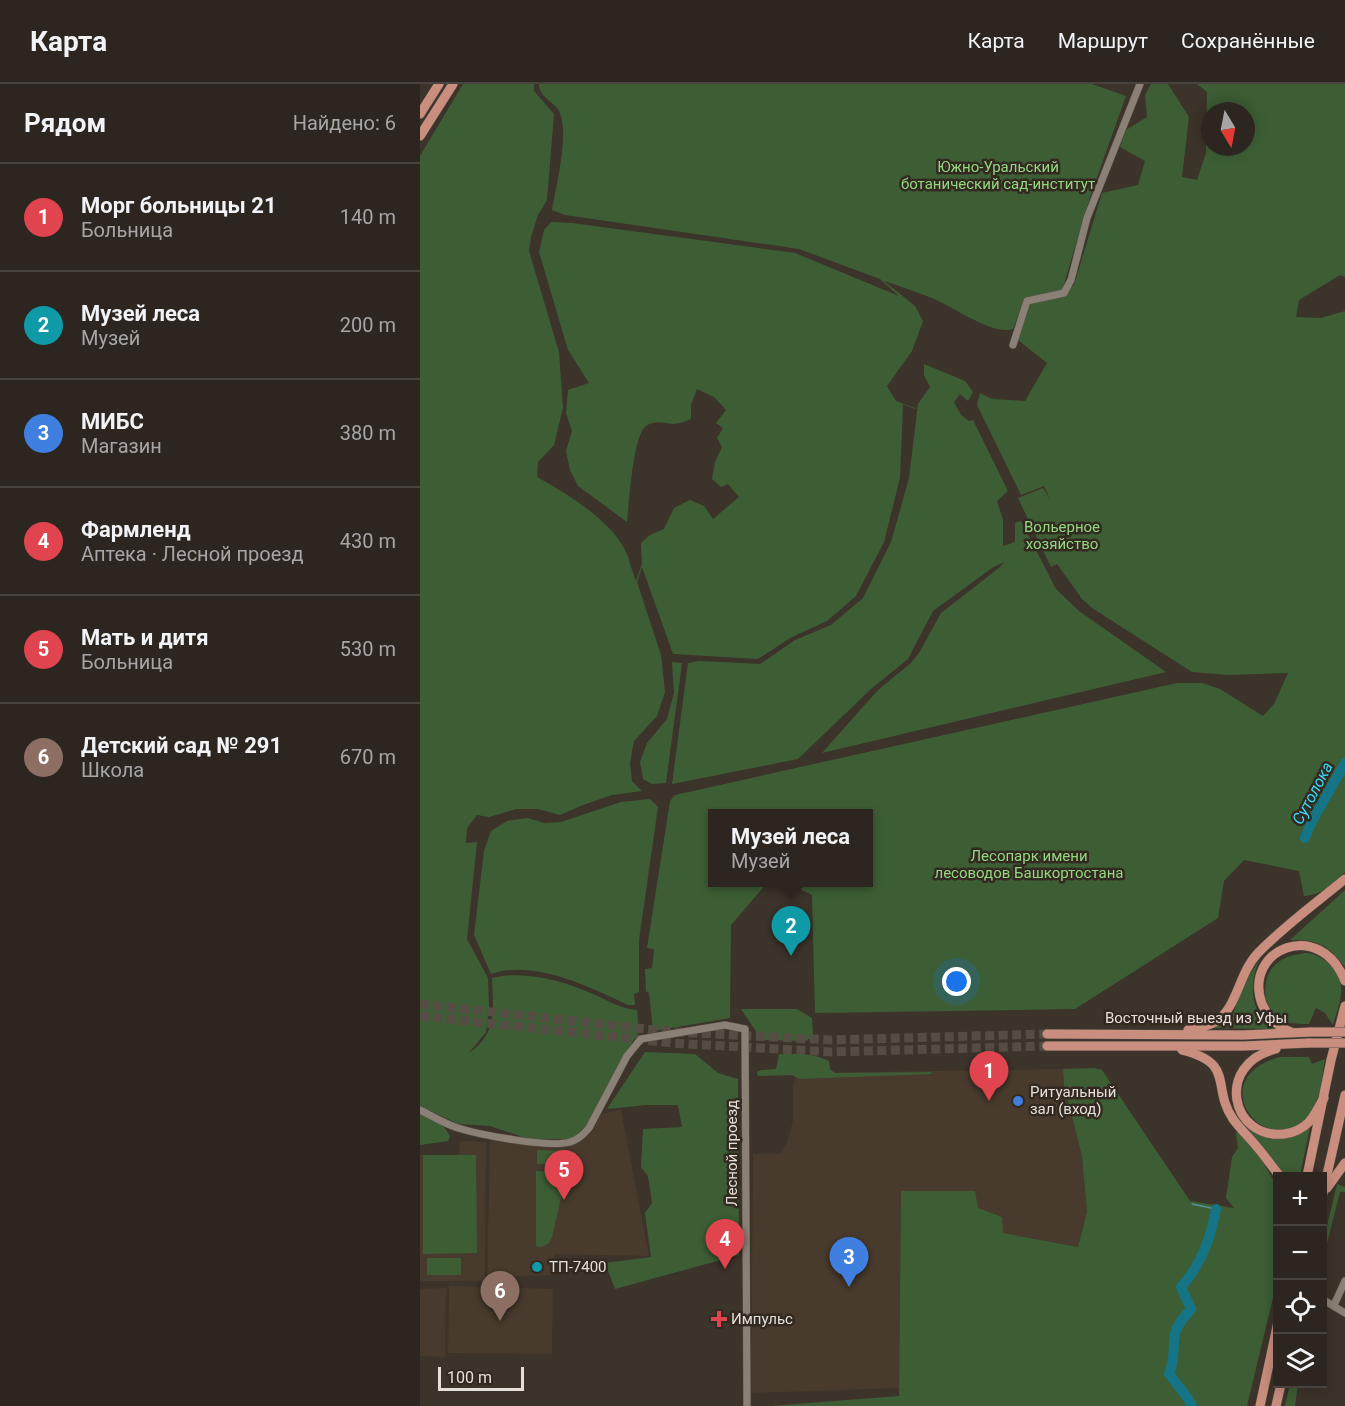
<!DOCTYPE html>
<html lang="ru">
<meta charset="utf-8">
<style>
body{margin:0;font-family:Roboto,sans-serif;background:#39322d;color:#f1f3f6}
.controls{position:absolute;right:18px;bottom:18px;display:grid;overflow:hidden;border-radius:0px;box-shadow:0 3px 15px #0003}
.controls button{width:54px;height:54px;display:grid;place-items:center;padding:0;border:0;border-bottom:2px solid #48433e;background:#2d2620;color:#f1f3f6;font:30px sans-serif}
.compass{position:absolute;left:781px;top:18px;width:54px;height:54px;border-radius:50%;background:#2d2620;box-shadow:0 3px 15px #0003;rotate:170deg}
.scale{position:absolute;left:18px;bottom:15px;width:86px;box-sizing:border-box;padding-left:6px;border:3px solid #e5dfd9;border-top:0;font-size:16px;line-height:21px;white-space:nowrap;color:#e5dfd9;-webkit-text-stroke:4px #322920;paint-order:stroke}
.you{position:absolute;left:537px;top:898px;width:21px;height:21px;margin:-15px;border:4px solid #fff;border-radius:50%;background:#1a73e8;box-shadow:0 0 0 9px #1a73e833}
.badge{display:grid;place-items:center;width:39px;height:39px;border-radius:50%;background:#95b2f1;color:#fff;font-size:20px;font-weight:700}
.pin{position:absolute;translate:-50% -50px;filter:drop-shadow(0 2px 3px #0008)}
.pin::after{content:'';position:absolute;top:32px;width:21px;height:18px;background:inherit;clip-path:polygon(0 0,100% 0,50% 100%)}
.popup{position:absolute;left:288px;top:725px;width:165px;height:78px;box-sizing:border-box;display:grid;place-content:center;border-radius:0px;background:#2d2620;filter:drop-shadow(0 2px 4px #0005);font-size:20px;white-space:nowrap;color:#a7a5a5}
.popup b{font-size:22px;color:#f1f3f6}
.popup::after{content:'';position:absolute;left:50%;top:100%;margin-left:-12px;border:12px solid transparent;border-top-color:#2d2620}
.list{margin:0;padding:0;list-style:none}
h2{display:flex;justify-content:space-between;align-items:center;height:78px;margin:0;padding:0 24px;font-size:26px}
h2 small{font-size:20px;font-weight:400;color:#a7a5a5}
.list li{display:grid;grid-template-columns:39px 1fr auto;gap:18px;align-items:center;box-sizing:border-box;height:108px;padding:0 24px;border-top:2px solid #48433e}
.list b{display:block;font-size:22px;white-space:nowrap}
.list p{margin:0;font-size:20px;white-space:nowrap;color:#a7a5a5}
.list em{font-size:20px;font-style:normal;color:#a7a5a5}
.icon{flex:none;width:33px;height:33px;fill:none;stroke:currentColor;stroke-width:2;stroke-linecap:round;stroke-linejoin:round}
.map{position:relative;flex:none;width:925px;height:1322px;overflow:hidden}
header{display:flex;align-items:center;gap:36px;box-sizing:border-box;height:84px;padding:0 30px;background:#2d2620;border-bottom:2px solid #48433e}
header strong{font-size:28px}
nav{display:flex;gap:33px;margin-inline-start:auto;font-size:21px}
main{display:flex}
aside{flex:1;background:#2d2620}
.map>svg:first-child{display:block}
.built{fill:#483a2d}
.green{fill:#3d5e35;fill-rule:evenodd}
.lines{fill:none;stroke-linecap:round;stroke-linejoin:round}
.stream{stroke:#53959f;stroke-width:1.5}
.river{stroke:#157586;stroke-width:10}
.major-tunnel{stroke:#554d44;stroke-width:9;stroke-dasharray:9 4.5;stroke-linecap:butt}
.minor-casing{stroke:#59524a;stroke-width:8}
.major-casing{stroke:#59524a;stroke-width:10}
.minor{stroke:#8b8075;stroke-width:7}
.major{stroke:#c98e7e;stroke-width:9}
.major-bridge-casing{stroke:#59524a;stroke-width:10;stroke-linecap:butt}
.major-bridge{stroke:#c98e7e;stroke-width:9}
.shop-dot{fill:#3f7fe0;stroke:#322920;stroke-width:2}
.culture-dot{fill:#0f9aa8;stroke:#322920;stroke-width:2}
.health-dot{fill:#e0444e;stroke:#322920;stroke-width:2}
.labels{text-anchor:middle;stroke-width:5;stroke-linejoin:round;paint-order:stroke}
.park-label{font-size:15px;fill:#92d780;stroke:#322920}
.street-label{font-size:15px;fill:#e5dfd9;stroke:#322920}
.poi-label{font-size:15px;fill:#e5dfd9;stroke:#322920;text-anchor:start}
.water-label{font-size:16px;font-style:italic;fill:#33defd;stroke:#322920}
</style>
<header>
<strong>Карта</strong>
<nav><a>Карта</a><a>Маршрут</a><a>Сохранённые</a></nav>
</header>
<main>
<aside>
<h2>Рядом<small>Найдено: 6</small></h2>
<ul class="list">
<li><span class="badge" style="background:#e0444e">1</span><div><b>Морг больницы 21</b><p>Больница</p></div><em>140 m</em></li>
<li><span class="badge" style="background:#0f9aa8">2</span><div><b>Музей леса</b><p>Музей</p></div><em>200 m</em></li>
<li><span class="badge" style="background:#3f7fe0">3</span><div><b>МИБС</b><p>Магазин</p></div><em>380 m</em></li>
<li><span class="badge" style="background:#e0444e">4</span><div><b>Фармленд</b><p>Аптека · Лесной проезд</p></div><em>430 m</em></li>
<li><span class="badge" style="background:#e0444e">5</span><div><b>Мать и дитя</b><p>Больница</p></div><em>530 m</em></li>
<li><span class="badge" style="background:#8d6e63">6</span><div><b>Детский сад № 291</b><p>Школа</p></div><em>670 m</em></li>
</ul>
</aside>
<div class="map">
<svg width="925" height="1322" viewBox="0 0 925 1322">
<rect width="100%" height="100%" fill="#3c332a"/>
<g class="built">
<polygon points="643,985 644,1001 662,1072 667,1128 658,1163 583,1149 481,1107 479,1304 331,1309 333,1070 360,1070 367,1058 373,1036 373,1001 377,989"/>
<polygon points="201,1026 229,1172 135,1170 133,1191 67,1194 70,1056 149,1061 160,1058 171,1049 181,1030"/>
<polygon points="40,1057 66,1058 65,1197 0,1197 0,1071 39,1071"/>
<polygon points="29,1202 133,1205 132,1270 28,1269"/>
<polygon points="26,1204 25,1273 0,1272 0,1205"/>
</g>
<g class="green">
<path d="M 43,0 L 114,0 L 114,7 L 134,30 L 127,116 L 118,131 L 111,153 L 109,167 L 139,268 L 143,324 L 134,361 L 118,378 L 117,393 C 147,410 192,436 207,470 C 210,478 212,488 216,497 L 222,480 L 221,459 L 230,451 L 244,445 L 254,424 L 270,416 L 284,422 L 293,435 L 319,413 L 308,400 L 301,403 L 292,395 L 295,378 L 302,363 L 297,354 L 303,344 L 296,339 L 306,326 L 294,313 L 277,305 L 271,321 L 271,335 C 266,337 259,340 253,340 C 243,339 235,336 226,342 C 213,350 209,421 207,438 L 158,402 L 150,386 L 146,367 L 152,347 L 146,329 L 148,306 L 169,299 L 148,266 L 119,168 L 124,146 L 131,138 L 152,139 L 375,169 L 479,212 L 460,195 L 379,165 L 145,131 L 132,126 C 136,103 149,51 140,29 C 136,18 119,14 119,0 L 672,0 L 706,12 L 670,113 L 644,200 L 643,212 L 654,201 L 682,109 L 718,101 L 725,77 L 700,63 L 706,46 L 727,33 L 725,11 L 731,0 L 748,0 L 769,33 L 762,93 L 777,96 L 786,69 L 787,8 L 777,0 L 925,0 L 925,193 L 920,191 L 879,216 L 876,233 L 901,234 L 925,227 L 925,788 C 913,800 902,811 884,812 L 879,787 L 824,776 L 804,797 L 798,834 L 655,925 L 395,929 L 392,811 L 368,799 L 449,798 L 449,730 L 293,730 L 293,798 L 347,799 L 311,841 L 310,934 L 233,947 L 229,909 L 226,907 L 225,885 L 232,884 L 234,865 L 227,864 L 250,717 L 255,711 L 757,599 L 782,599 L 800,605 L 843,632 L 854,620 L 868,589 L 808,591 L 772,588 L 672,524 L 662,515 L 637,480 L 631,483 L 598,414 L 623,404 L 630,415 L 624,402 L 601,411 L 557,321 L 560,309 L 572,315 L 605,317 L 627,279 L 598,256 L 610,218 L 605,214 L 593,245 C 573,252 532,222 512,214 C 496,208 480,202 464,197 L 495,222 L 503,237 L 492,267 L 467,302 L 476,317 L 495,324 L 510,303 L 504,291 L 504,280 L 545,297 L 553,308 L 548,317 L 540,310 L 534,318 L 541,331 L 549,337 L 553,336 L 588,407 L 577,417 L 583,436 L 583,462 L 595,458 L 595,439 L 601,437 L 636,505 L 659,527 L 746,588 L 402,669 L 458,606 L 491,579 L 499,569 L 521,529 L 580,483 L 584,478 L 572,484 L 513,527 L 488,575 L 451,605 L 378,675 L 252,700 L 268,579 L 279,577 L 340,580 L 375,556 L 411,541 L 443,514 L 471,458 L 489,394 L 498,320 L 495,325 L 483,320 L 480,394 L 464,458 L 436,512 L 407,537 L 370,554 L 338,575 L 253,570 L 222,483 L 217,498 L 241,571 L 245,608 L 237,632 L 214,657 L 210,679 L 212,697 L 222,707 L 192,711 L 163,721 L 140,731 L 118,725 L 97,725 L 69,733 L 57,731 L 47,744 L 46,759 L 57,758 L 47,855 L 68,894 L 69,924 L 66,948 L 49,969 C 78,949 73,925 72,894 C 104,886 142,896 173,910 C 187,916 201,925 217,926 L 219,949 L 217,950 L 166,1042 L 152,1055 L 109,1055 L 70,1042 L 39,1040 L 0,1022 L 0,72 ZM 790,27 L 826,27 L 826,63 L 790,63 Z"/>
<polygon points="252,578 262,579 246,699 232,700 223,695 220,678 227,659 247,635 254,609"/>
<path d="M 230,715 L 238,723 L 219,856 L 219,908 L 214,910 L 215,921 L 208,921 C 170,903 114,875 71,890 L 54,851 L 64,767 L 71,747 L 87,737 L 108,734 L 124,739 L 141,738 L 201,718 Z"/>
<path d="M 925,806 L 925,883 C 908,861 898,855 870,856 Z"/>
<path d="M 887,869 C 903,871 920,885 921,903 C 922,916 916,929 913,941 L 905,929 L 896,924 L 889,940 C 880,940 869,940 861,937 C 842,929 841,896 853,883 C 862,873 874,870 887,869 Z"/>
<path d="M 839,876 C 829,902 829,930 856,945 L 793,944 L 806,936 L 813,930 L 824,900 Z"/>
<polygon points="321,925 377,925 392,934 393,952 386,957 345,956 341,955"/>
<polygon points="225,968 275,970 298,989 318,995 319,1171 195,1205 185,1179 231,1173 225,1129 232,1119 228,1092 221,1083 223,1045 262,1043 258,1021 227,1021 187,1025"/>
<path d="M 359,970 C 376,970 394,969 409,977 L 410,985 L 415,989 L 511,988 L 512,990 L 380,995 L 372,991 L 338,992 L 337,988 L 341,986 L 356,985 Z"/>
<path d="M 860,973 L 889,973 L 892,980 L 905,975 C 902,991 901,1015 891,1028 C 850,1084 778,995 860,973 Z"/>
<polygon points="674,984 682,986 770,1117 814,1124 806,1114 812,1073 818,1064 816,1050 818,1046 842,1076 857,1103 857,1197 827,1322 350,1322 479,1312 481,1107 555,1107 558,1124 582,1133 583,1149 658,1163 667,1128 662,1072 644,1001 643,985"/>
<polygon points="0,1030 20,1037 30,1052 28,1057 0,1061"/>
<path d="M 822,1035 C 844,1061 863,1058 890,1043 L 880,1092 L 866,1092 L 820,1037 Z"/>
<polygon points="117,1066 147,1067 146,1081 117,1080"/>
<polygon points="3,1071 56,1071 57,1169 3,1170"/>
<polygon points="116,1087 147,1088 132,1153 129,1159 122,1163 116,1162"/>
<polygon points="917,1100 925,1103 925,1108 920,1108 903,1175 903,1159"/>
<rect x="7" y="1174" width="34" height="17"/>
<polygon points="870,1300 878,1300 875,1322 865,1322"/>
</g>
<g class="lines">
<polyline class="stream" points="772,1120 796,1125"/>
<g class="river">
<polyline points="885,754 891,739 925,679"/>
<path d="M 772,1322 L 767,1313 L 749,1290 C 756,1273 752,1266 755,1250 C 757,1240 765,1232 771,1225 L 761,1203 C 781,1181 791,1154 796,1125"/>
</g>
<g class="major-tunnel">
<polyline points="0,920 254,948 412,956 627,950"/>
<polyline points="0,932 252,959 411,968 627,962"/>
</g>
<defs>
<g id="minor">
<polyline points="593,261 607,217 644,209 651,196 667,134 720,0"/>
<path d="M 0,1026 C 12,1032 25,1040 38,1044 C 60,1051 130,1064 150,1058 C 158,1056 164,1050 169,1044 L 207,972 L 221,955 L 305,941 L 325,945 L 327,1322"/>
<polyline points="902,1215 925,1229"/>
<polyline points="914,1221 925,1197"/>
</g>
<g id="major">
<polyline points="0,30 19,0"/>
<polyline points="0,52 33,0"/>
<path d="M 768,946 C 777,944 787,943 795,938 C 818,924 818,890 838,869 C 864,842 896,819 925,795"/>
<path d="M 871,948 C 859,944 847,932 842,920 C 822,865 900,833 925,897"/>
<polyline points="627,950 823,951 891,948"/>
<polyline points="627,962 824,962 889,959"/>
<path d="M 856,965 C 794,980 811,1056 864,1050 C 873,1049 882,1045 889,1038 C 895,1031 899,1022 904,1014"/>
<path d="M 762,966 C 816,979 791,1003 813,1035 C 820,1045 829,1053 837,1063 C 845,1072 852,1083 860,1092"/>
<polyline points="887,1092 911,976 925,922"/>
<polyline points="907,1104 925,1079"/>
<polyline points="902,1113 925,1011"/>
<polyline points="840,1322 858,1238"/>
<polyline points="856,1322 861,1300"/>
</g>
</defs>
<use href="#minor" class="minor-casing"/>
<use href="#major" class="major-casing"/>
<use href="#minor" class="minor"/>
<use href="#major" class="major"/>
<defs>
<g id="major-bridge">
<polyline points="891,948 925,948"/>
<polyline points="889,959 925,959"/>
</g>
</defs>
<use href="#major-bridge" class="major-bridge-casing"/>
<use href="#major-bridge" class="major-bridge"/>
</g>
<circle class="shop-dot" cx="598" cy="1017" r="6"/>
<circle class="culture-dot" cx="117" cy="1183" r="6"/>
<path class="health-dot" d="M296 1226h6v6h6v6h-6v6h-6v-6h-6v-6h6z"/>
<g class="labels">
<g class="park-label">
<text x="578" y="88">Южно-Уральский<tspan x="578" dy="17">ботанический сад-институт</tspan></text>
<text x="642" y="448">Вольерное<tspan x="642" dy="17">хозяйство</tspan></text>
<text x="609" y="777">Лесопарк имени<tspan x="609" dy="17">лесоводов Башкортостана</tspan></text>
</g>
<g class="street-label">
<text x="776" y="939">Восточный выезд из Уфы</text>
<text transform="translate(312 1069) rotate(-90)" y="5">Лесной проезд</text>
</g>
<g class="poi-label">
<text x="610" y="1013">Ритуальный<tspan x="610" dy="17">зал (вход)</tspan></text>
<text x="129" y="1188">ТП-7400</text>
<text x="311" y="1240">Импульс</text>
</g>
<g class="water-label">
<text transform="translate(892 709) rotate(-62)" y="6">Сутолока</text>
</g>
</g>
</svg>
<div class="controls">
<button>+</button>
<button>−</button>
<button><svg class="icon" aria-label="locate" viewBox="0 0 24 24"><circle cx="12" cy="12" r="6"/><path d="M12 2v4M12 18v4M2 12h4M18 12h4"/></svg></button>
<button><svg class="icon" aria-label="layers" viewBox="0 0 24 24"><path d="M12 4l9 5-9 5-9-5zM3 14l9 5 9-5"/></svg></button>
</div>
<svg class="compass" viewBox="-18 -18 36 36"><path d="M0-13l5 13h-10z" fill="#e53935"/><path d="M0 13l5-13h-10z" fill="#a7a5a5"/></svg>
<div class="scale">100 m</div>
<div class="you"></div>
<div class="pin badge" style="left:569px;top:1017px;background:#e0444e">1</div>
<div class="pin badge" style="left:371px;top:872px;background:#0f9aa8">2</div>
<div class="popup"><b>Музей леса</b>Музей</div>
<div class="pin badge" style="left:429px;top:1203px;background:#3f7fe0">3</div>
<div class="pin badge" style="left:305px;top:1185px;background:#e0444e">4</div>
<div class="pin badge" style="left:144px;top:1116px;background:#e0444e">5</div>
<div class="pin badge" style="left:80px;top:1237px;background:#8d6e63">6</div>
</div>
</main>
